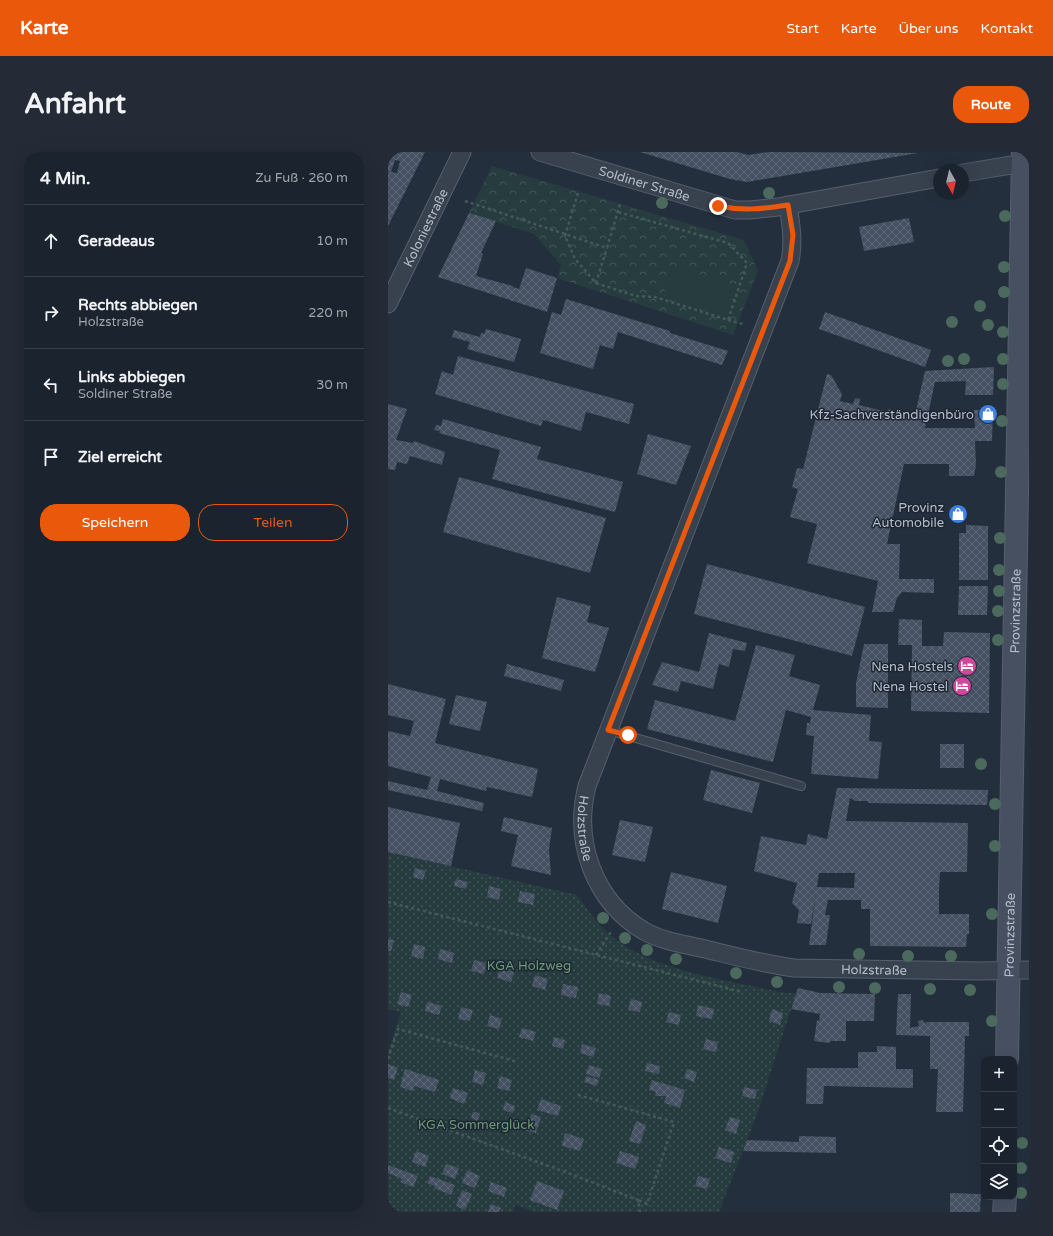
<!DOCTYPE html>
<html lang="de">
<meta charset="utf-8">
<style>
body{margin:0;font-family:"Varela Round",sans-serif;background:#242b36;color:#f1f3f6}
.controls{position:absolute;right:12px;bottom:12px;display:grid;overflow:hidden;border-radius:8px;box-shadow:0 4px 16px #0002}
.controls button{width:36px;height:36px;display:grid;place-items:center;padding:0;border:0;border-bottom:1px solid #39404a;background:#1b232e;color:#f1f3f6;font:20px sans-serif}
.compass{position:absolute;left:545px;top:12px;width:36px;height:36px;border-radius:50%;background:#1b232e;box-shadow:0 4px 16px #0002;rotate:172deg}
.stop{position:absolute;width:12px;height:12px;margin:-9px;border:3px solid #ea580c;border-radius:50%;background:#fff}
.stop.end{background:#ea580c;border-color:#fff;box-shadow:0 1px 4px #0008}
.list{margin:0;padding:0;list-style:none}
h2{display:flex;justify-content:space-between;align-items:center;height:52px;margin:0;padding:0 16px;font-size:17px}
h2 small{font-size:13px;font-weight:400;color:#a0a4aa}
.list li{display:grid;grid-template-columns:26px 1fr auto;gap:12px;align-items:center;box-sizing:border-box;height:72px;padding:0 16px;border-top:1px solid #39404a}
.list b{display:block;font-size:15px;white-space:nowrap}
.list p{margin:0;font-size:13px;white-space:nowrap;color:#a0a4aa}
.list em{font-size:13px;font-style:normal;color:#a0a4aa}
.actions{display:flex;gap:8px;padding:12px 16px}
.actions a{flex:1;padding:9px 0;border:1px solid #ea580c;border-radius:16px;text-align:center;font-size:14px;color:#ea580c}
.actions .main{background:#ea580c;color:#fff}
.icon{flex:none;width:22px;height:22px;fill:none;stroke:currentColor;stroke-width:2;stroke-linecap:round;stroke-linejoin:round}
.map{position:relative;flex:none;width:641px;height:1060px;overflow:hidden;border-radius:16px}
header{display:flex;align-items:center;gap:24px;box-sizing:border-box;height:56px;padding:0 20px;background:#ea580c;color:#fff}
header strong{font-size:19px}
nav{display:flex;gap:22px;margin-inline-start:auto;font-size:14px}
.intro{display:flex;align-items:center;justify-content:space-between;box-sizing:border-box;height:96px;padding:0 24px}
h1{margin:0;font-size:28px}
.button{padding:10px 18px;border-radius:16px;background:#ea580c;color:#fff;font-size:14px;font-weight:700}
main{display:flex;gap:24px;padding:0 24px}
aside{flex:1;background:#1b232e;border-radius:16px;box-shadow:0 4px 16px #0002}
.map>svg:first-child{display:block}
.grass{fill:url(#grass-dots)}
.forest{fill:url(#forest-crowns)}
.pitch{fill:#263c3f}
.building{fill:url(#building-cross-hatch);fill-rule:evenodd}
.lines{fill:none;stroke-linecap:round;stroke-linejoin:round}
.lane-casing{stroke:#565f6c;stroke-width:10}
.street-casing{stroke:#565f6c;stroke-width:19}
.secondary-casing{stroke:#565f6c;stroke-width:24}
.path{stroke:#44595c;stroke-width:2.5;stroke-dasharray:3 3;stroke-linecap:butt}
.lane{stroke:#38414e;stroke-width:8}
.street{stroke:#38414e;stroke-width:17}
.secondary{stroke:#465061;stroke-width:22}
.tree{fill:#4b6a5d}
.route{stroke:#ea580c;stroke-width:5}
.labels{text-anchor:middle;stroke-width:3;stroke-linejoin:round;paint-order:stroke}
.street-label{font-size:13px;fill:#b4bcc9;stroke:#1d2633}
.poi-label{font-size:13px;fill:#b4bcc9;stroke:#1d2633;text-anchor:end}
.park-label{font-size:13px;fill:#6b9a76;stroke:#1d2633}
</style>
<header>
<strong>Karte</strong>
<nav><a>Start</a><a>Karte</a><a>Über uns</a><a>Kontakt</a></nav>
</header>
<div class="intro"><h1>Anfahrt</h1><a class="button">Route</a></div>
<main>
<aside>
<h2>4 Min.<small>Zu Fuß · 260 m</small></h2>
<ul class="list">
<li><svg class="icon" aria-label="ahead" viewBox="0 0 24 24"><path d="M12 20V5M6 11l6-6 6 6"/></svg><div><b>Geradeaus</b></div><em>10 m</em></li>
<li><svg class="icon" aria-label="right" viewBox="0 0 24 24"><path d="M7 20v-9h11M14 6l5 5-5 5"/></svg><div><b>Rechts abbiegen</b><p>Holzstraße</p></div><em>220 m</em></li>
<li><svg class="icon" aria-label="left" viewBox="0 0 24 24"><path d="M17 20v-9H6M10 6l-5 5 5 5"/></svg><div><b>Links abbiegen</b><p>Soldiner Straße</p></div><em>30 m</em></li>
<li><svg class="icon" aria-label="arrive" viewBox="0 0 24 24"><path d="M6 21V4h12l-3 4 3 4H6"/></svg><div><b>Ziel erreicht</b></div></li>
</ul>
<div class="actions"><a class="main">Speichern</a><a>Teilen</a></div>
</aside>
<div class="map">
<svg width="641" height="1060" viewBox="0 0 641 1060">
<defs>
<pattern id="grass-dots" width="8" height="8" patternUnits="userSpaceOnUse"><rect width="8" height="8" fill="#263c3f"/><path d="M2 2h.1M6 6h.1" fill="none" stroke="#435659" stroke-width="1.8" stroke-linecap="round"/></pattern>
<pattern id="forest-crowns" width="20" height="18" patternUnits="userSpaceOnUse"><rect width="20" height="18" fill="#263c3f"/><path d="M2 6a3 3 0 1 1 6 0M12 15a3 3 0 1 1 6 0" fill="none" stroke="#435659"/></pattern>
<pattern id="building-cross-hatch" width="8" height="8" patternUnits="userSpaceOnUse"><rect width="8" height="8" fill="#455162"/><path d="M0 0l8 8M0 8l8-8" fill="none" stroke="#5d6877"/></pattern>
</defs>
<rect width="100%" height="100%" fill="#242f3e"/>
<path class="grass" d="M 0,700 L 189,743 C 199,757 209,772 222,783 C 263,819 344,829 397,841 L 408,841 L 371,957 L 331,1060 L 147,1060 L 127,1053 L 125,1060 L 0,1060 L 0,900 L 13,860 L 0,857 Z"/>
<polygon class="forest" points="104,14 356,88 370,119 345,183 169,126 173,113 146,82 81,61"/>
<polygon class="pitch" points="284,114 348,134 338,164 275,145"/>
<g class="building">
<path d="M 0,0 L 37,0 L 0,74 ZM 7,8 L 12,9 L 9,21 L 3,20 Z"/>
<polygon points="252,0 349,0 360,3 380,0 530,1 359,30 342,27"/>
<polygon points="81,61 108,69 93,101 95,102 88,124 125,134 125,135 131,137 138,116 169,126 159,160 50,125"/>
<polygon points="521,66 526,90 476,99 471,75"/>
<polygon points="178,147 282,179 282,181 340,199 334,213 230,180 225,197 212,193 205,217 152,201 164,160 173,163"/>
<polygon points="437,160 543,198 537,215 431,177"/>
<polygon points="98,177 133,187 126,210 79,197 82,190 64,185 66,178 92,185 93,181 96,182"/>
<polygon points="70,204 246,252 241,272 198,260 193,279 155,268 153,274 47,242 54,219 65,223"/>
<polygon points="606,215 605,243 577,243 578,229 547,230 537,276 587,276 586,258 605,258 604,289 587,289 588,313 586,324 561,324 561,312 516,312 499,392 512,392 511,427 546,427 546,441 514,440 509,446 505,460 484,460 490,429 419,411 429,372 402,365 410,337 404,335 409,316 415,317 439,222 443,223 454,242 452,249 465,252 467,246 472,247 471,253 499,260 500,257 508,259 508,262 526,267 537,219"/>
<polygon points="0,252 19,257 8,288 25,291 26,289 57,300 54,313 22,304 19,312 9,310 7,318 0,317"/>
<polygon points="55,267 153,295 149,307 235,330 227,360 104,327 112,298 51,281 52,279 46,278 48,273 53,274"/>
<polygon points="260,282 303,294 288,333 249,322"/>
<polygon points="71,325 218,366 202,421 55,380"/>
<polygon points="578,373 600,374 600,428 571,428 571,381 578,381"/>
<polygon points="319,412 477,455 464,504 306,462"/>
<polygon points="571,434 600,434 599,463 570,463"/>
<polygon points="169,445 203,454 199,470 221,476 207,520 154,506"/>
<polygon points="511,467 534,468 534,494 555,494 556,480 602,481 601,561 523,559 524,493 510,493"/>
<polygon points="321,481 359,491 357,499 345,497 341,515 331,512 325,537 293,529 290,540 264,533 274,510 311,520"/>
<polygon points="476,492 500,492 500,556 468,555 468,531"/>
<polygon points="368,493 407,503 401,524 432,533 425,558 483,563 481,589 494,590 490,627 423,622 426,584 418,583 419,571 422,571 423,565 398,558 385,610 259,577 267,548 347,569"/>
<polygon points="119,512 176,528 173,539 116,524"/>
<polygon points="0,532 58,547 47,591 150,617 144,645 99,635 98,639 52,627 49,639 96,651 94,659 0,638 0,629 39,638 43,625 0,614 0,579 22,584 26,569 0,563"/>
<polygon points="68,543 99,550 92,579 61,572"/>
<rect x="552" y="592" width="24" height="24"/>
<polygon points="323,618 372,631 364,661 315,648"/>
<path d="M 449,636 L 600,638 L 599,653 L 480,651 L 480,649 L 467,649 L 462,646 L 458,669 L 580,671 L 579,720 L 552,720 L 551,737 L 551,762 L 581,762 L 581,782 L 579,782 L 578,795 L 482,794 L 482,757 L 473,757 L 473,748 L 440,748 L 437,763 L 442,763 L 438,793 L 421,793 L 428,741 L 423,772 L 409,771 L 411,758 L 404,751 L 409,731 L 366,719 L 373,684 L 418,693 L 420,682 L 439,687 ZM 431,721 L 467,721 L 466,736 L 429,735 Z"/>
<polygon points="0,655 72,671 63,714 0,700"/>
<polygon points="116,665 164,676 161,697 163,723 123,714 130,683 113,679"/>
<polygon points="232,668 265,675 257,710 224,703"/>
<polygon points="27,716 38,719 35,728 25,725"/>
<polygon points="283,720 339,734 330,771 274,757"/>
<polygon points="68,727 80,730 78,737 66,734"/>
<polygon points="101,734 113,737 111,748 99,745"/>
<polygon points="132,739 147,742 145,753 130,750"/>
<polygon points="0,787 6,788 3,799 0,799"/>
<polygon points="26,792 37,795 35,807 23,804"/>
<polygon points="52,797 66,801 64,811 50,807"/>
<polygon points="86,808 98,811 96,822 83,819"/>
<polygon points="112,816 126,820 123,830 109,826"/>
<polygon points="147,823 160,827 157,838 144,834"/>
<polygon points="175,832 190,835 188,846 173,843"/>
<polygon points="410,836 432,841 487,842 486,869 458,869 458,889 442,889 442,891 426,889 429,868 431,869 432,862 403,857"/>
<polygon points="13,840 24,843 20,855 9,852"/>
<polygon points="211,841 223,844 221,854 209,852"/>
<polygon points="510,842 523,842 522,876 531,874 530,869 535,868 537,872 538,870 581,870 581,884 577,884 575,960 548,960 550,917 542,917 542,884 508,883"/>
<polygon points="243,847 254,850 252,860 240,858"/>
<polygon points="39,850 54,854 51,863 37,859"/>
<polygon points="310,853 326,857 324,867 308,864"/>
<polygon points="73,855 85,858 82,869 70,867"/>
<polygon points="384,857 395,861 392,873 381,869"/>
<polygon points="281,860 293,863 291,873 278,870"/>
<polygon points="102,863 114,867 111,877 99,874"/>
<polygon points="134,876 148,880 145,889 131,885"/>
<polygon points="166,885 177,888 175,897 164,894"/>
<polygon points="318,887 330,890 328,900 315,897"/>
<polygon points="194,892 208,896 205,905 192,901"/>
<polygon points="489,894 508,895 508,917 525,917 525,936 436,934 435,952 418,952 419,916 470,916 470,900 489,900"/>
<polygon points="259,911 272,914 271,922 257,919"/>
<polygon points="0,912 10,916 6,928 0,926"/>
<polygon points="201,913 214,917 211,926 198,922"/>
<polygon points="17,917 51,928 47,940 26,934 25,939 12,935"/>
<polygon points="299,917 309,920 306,930 296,926"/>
<polygon points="87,918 98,921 95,933 84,930"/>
<polygon points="112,924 124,928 121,939 109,936"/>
<polygon points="198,924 211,928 209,934 196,930"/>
<polygon points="264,928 297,938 292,956 276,951 278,944 267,944 268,940 261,938"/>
<polygon points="356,935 369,938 367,947 354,944"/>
<polygon points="65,936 80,941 76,952 62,946"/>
<polygon points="153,947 173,954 170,964 149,958"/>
<polygon points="117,950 127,954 125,961 115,958"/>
<polygon points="85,960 92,961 90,969 83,966"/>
<polygon points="143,962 153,965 148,981 138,979"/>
<polygon points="342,965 352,968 348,982 337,978"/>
<polygon points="248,969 258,973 252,992 241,989"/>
<polygon points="177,981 196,987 192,999 174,994"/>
<polygon points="411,984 448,985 448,1001 355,999 359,988 411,990"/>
<polygon points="331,995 346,1000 343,1011 327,1006"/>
<polygon points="28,999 41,1004 37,1015 24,1010"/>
<polygon points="232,999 251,1005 247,1017 228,1011"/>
<polygon points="58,1012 71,1016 67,1027 54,1022"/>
<polygon points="0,1013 30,1024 25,1035 12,1030 14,1027 0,1021"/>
<polygon points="79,1018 92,1024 87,1036 74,1031"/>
<polygon points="42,1024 67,1033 63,1043 46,1036 47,1034 39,1031"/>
<polygon points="310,1024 322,1027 319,1037 307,1034"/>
<polygon points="149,1029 176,1039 169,1058 142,1048"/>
<polygon points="103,1030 119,1036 116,1045 100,1039"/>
<polygon points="74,1038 84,1042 77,1058 68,1054"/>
<polygon points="562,1041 593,1042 592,1060 562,1060"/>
<polygon points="103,1052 113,1056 111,1060 100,1060"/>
</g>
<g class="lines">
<defs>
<polyline id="lane" points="220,578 413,634"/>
<g id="street">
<path id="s1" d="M 152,0 L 347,58 L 362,58 L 390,55 L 551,26"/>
<polyline points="575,21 641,10"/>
<path id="s2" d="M 400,53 C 403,73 406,89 402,109 L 199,634 C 185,690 206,749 256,779 C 274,789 296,792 317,797 C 346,804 376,812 406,816 L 592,819 L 641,818"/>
<path id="s3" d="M 0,152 L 74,0"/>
</g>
<g id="secondary">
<path id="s4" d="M 619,907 L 635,0"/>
<polyline points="616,1060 617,1045"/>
</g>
</defs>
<use href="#lane" class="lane-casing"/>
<use href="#street" class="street-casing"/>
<use href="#secondary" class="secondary-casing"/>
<g class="path">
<polyline points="190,41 177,84 187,107 208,131 248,144 267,145 340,168 359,111 340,91 230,60"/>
<polyline points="77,49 219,96 232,52"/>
<polyline points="208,131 219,96"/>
<polyline points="340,168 355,172"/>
<polyline points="0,750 354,840"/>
<polyline points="208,803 223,780"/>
<polyline points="0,907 10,877 130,910"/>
<polyline points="190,943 286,970 259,1052 250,1048"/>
<polyline points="0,956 180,1021 250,1048 252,1060"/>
<polyline points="0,1056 11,1060"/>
</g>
<use href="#lane" class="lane"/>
<use href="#street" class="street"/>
<use href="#secondary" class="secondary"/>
</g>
<g class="tree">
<circle cx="381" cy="41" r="6"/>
<circle cx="274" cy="51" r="6"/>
<circle cx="617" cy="64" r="6"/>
<circle cx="616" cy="115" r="6"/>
<circle cx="616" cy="140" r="6"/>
<circle cx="592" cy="154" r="6"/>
<circle cx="564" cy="170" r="6"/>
<circle cx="600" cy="173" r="6"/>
<circle cx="615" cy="180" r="6"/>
<circle cx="576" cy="207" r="6"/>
<circle cx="615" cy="207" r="6"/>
<circle cx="560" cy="209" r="6"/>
<circle cx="615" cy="232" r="6"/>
<circle cx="614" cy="269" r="6"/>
<circle cx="613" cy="320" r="6"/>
<circle cx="612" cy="386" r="6"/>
<circle cx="611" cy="418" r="6"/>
<circle cx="611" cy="439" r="6"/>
<circle cx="610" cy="459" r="6"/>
<circle cx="610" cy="488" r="6"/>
<circle cx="593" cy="612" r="6"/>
<circle cx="607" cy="652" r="6"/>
<circle cx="607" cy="694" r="6"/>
<circle cx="604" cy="762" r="6"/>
<circle cx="215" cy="766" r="6"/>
<circle cx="237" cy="786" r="6"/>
<circle cx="259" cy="798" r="6"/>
<circle cx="471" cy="802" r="6"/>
<circle cx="520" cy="804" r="6"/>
<circle cx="563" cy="804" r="6"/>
<circle cx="288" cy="807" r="6"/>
<circle cx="348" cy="821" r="6"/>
<circle cx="389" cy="830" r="6"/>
<circle cx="451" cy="835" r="6"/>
<circle cx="487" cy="836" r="6"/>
<circle cx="542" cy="837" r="6"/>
<circle cx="582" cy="838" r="6"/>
<circle cx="604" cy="869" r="6"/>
<circle cx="634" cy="991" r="6"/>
<circle cx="633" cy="1016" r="6"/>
<circle cx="633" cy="1041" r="6"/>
</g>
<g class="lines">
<path class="route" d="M 240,583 L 220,578 L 402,109 L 405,83 L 400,53 C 375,57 354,59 330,54"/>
</g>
<defs>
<symbol id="shop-disc" viewBox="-11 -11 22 22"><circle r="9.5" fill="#3f7fe0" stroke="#1d2633"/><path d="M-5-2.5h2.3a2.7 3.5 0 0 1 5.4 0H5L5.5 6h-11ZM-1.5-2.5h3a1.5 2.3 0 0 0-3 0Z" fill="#fff"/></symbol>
<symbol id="hotel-disc" viewBox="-11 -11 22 22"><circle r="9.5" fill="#d1479c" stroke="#1d2633"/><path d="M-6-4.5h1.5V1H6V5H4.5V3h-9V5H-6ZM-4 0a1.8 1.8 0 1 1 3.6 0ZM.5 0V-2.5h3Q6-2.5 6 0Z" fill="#fff"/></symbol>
</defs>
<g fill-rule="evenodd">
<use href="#shop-disc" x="589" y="251" width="22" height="22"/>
<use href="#shop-disc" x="559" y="351" width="22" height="22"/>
<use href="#hotel-disc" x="568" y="503" width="22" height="22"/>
<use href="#hotel-disc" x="563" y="523" width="22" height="22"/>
</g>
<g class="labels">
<g class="street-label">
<text dy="5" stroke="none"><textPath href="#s1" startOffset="109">Soldiner Straße</textPath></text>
<text dy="5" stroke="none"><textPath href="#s3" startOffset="85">Koloniestraße</textPath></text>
<text dy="5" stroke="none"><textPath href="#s4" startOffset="448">Provinzstraße</textPath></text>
<text dy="5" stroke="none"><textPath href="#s2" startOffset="662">Holzstraße</textPath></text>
<text dy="5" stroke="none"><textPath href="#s4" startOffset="124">Provinzstraße</textPath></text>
<text dy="5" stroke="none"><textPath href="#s2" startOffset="1021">Holzstraße</textPath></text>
</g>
<g class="poi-label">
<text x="586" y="267">Kfz-Sachverständigenbüro</text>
<text x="556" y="360">Provinz<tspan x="556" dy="15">Automobile</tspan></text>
<text x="565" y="519">Nena Hostels</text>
<text x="560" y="539">Nena Hostel</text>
</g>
<g class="park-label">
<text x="141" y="818">KGA Holzweg</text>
<text x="88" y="977">KGA Sommerglück</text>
</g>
</g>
</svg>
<div class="controls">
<button>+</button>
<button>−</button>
<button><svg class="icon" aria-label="locate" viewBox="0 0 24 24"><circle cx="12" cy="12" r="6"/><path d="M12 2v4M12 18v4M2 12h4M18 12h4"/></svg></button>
<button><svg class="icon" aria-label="layers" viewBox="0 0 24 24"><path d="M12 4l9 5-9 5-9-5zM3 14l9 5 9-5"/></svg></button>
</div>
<svg class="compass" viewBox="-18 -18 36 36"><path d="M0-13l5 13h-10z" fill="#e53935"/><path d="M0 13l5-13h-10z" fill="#a0a4aa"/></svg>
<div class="stop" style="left:240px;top:583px"></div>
<div class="stop end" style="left:330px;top:54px"></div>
</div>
</main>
